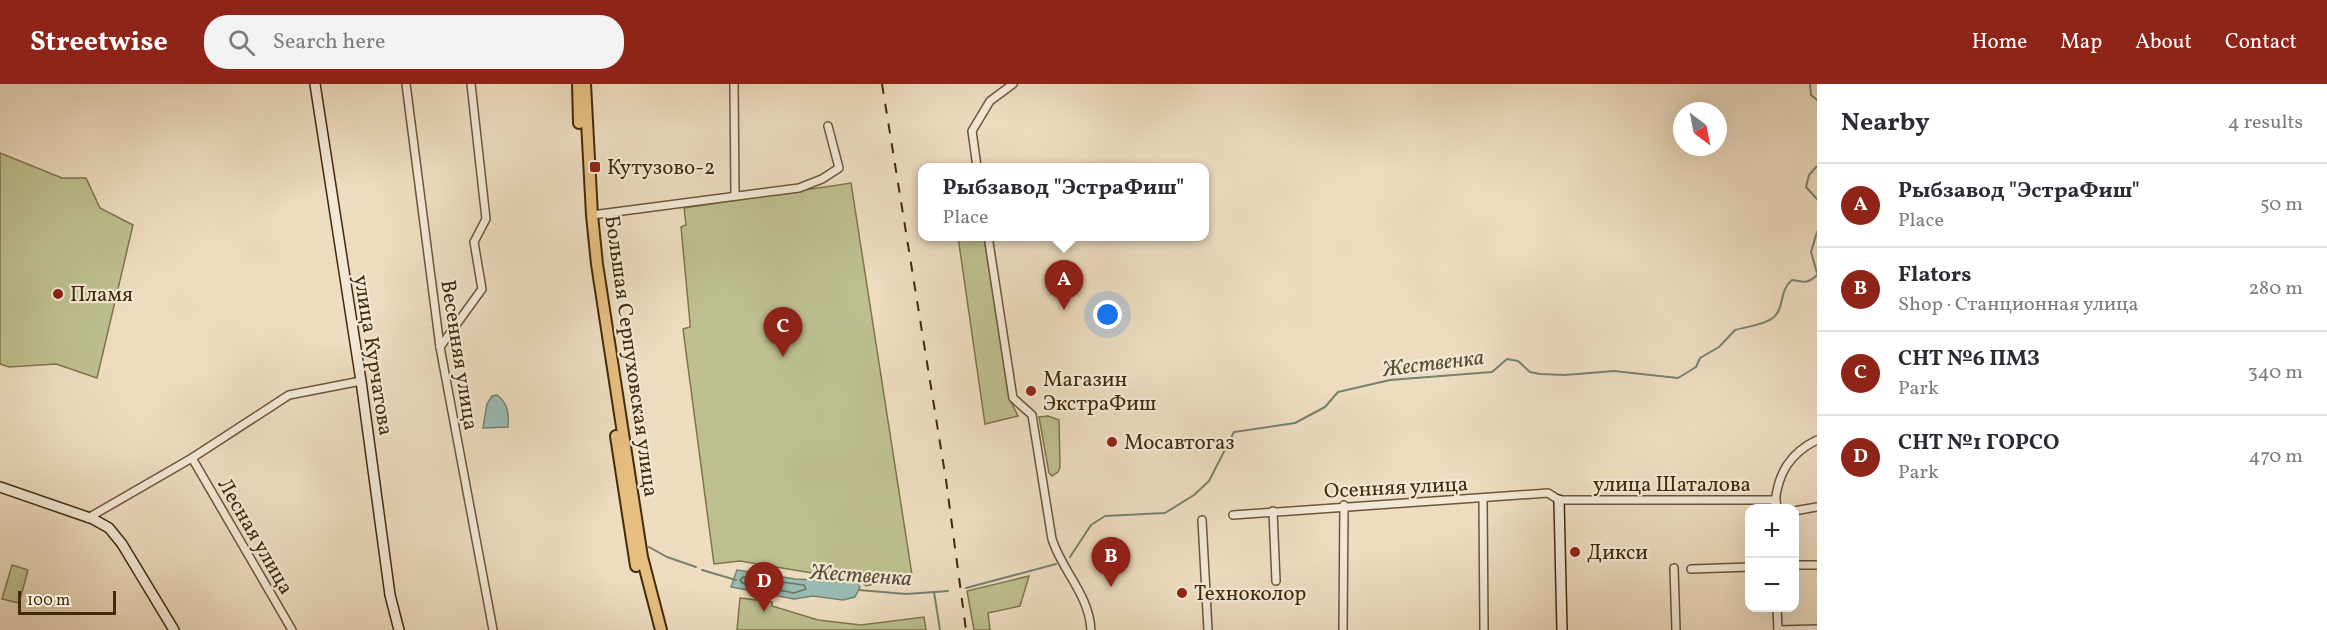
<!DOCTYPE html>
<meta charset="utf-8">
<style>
body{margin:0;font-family:Vollkorn,serif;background:#f2f2f3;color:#2b2b33}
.controls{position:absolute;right:18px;bottom:18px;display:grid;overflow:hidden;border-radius:12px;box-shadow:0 6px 24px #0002}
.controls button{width:54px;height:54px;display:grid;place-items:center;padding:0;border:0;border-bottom:2px solid #e1e1e2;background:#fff;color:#2b2b33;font:30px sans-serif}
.compass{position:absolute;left:1673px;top:18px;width:54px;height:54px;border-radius:50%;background:#fff;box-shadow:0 6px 24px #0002;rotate:148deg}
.scale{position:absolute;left:18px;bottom:15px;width:98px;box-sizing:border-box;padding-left:6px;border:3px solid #422a0a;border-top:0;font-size:16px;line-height:21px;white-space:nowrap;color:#422a0a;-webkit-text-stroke:4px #f3e8d6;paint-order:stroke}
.you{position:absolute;left:1108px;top:231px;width:21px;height:21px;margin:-15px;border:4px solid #fff;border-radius:50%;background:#1a73e8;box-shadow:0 0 0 9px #1a73e833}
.badge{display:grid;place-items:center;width:39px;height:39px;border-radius:50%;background:#8f2418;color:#fff;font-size:20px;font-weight:700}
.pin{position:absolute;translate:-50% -50px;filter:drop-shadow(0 2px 3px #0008)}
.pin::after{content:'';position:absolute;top:32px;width:21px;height:18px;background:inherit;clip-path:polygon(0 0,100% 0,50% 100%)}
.popup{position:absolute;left:918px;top:79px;width:291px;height:78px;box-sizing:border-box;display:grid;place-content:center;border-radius:12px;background:#fff;filter:drop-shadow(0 2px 4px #0005);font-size:20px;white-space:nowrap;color:#7c7c81}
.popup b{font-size:22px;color:#2b2b33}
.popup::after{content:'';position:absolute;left:50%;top:100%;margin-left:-12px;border:12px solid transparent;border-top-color:#fff}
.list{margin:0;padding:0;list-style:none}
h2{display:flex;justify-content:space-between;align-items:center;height:78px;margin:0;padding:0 24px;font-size:26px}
h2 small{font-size:20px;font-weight:400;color:#7c7c81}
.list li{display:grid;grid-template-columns:39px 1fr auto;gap:18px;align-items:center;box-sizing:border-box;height:84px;padding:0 24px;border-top:2px solid #e1e1e2}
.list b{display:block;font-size:22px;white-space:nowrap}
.list p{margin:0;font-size:20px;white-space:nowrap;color:#7c7c81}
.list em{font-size:20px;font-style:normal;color:#7c7c81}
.icon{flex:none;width:33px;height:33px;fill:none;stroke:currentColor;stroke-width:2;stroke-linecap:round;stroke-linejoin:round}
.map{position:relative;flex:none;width:1817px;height:546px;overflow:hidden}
header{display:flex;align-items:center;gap:36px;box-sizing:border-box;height:84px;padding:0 30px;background:#8f2418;color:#fff}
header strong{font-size:28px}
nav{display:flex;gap:33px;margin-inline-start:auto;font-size:21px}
.search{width:420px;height:54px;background:#f2f2f3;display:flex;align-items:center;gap:15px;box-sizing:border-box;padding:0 21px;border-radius:24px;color:#7c7c81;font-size:22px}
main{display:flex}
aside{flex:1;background:#fff}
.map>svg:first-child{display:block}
.green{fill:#bdbf8f;stroke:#80744c;stroke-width:1.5}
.water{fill:#99bbb3;stroke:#76816f;stroke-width:1.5}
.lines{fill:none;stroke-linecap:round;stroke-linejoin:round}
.shore{stroke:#6e725e;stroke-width:1.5}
.stream{stroke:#76816f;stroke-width:2}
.street-casing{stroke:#6d5638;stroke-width:10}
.secondary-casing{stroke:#422a0a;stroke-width:12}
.primary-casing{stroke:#422a0a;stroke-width:14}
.street{stroke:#f3e8d6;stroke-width:7}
.secondary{stroke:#f3e8d6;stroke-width:9}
.primary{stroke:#e6be80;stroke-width:10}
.rail{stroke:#422a0a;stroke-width:2;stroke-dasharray:10 10;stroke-linecap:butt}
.poi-dot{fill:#8f2418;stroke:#f3e8d6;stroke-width:2}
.labels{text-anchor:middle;stroke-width:4.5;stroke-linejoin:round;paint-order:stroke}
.poi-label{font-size:21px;fill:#422a0a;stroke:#f3e8d6;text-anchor:start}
.street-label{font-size:21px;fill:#422a0a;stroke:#f3e8d6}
.water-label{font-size:22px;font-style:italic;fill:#584e34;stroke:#f3e8d6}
</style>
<header>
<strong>Streetwise</strong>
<div class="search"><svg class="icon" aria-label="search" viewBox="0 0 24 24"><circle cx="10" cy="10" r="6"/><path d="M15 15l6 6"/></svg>Search here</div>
<nav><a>Home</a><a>Map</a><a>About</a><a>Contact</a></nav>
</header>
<main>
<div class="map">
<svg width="1817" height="546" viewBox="0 0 1817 546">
<rect width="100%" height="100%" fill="#eddcc0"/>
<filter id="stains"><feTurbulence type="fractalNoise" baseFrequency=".00333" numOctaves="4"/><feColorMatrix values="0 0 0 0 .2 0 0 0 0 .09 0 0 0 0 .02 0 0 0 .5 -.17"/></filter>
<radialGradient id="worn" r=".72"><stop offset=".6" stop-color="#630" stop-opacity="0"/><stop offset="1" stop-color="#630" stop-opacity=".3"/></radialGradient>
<g class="green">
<polygon points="0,69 62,94 86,94 100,124 133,141 97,294 56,280 9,283 0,280"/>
<polygon points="851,99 912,491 866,502 861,497 740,477 714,480 683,245 690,243 690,239 681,143 686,141 684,124"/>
<polygon points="958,153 984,153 1010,316 1018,332 985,340"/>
<polygon points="1048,332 1059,336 1060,383 1058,388 1052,392 1049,389 1039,333"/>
<polygon points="12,481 28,486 19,519 2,515"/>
<polygon points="1029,492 1020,522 988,529 990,546 974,546 967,507"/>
<polygon points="740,514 772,518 772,522 818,536 861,541 924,533 926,546 737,546"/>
</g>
<g class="water">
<path d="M 497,311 C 508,319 509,330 508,343 L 483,344 L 487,320 L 492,312 Z"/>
<polygon points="737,486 795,495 857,498 860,503 855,513 843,516 813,512 794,515 731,503"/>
</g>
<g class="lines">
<polygon class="shore" points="743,493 804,501 806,505 794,509 742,499 740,496"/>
<g class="stream">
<polyline points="1810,0 1811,11 1817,16"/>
<polyline points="1817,82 1809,91 1806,103 1817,115"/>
<polyline points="1817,148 1811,168 1817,189"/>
<polyline points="649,463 667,473 696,483"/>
<path d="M 1070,473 L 1091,441 L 1105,432 L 1165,429 L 1194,411 L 1209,397 L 1234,348 L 1295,339 L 1325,323 L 1338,308 L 1390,296 L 1492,288 L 1507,275 L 1518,277 L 1530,288 L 1540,290 L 1565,291 L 1614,287 L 1678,294 L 1696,283 L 1700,274 L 1719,263 L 1735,246 C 1745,243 1765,241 1774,233 C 1785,223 1779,206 1792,196 C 1803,198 1808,200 1817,191"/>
<polyline points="702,486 736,496"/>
<polyline points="966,504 1056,480"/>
<polyline points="859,506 906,510 948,507"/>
<polyline points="934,508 940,546"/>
</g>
<defs>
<g id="street">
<polyline points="406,0 440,263 493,546"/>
<polyline points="734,0 735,111"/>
<polyline points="977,83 972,47 990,17 1013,0"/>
<polyline points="592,131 799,104 822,95 839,84 828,42"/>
<path d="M 988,152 L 1013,314 L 1032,331 L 1052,455 C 1062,487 1089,510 1091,546"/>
<polyline points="440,263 482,205 474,158 486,135 471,0"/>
<polyline points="192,374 292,546"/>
<polyline points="1483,414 1484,546"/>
<path d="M 1775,419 C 1778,389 1790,369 1817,356"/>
<polyline points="1273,427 1276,497"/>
<polyline points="1794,427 1817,423"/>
<polyline points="1233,431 1548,409 1559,416 1776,416 1777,424"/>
<polyline points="88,434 192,374 289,311 361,297"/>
<polyline points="1202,436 1208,546"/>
<polyline points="1794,481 1817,481"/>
<polyline points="1674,484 1676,546"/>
<polyline points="1691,485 1750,483"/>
<polyline points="1777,524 1778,546"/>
<polyline points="1343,546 1344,421"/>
<polyline points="1778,546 1817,545"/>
</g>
<g id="secondary">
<polyline points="315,0 361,297 390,511 399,546"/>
<polyline points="0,403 93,435 109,444 122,460 174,546"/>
<polyline points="1559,416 1562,546"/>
</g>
<g id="primary">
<polyline points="578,0 579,39"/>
<polyline points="585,0 592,131 597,180 642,473 661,546"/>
<polyline points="616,352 636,482"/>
</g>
</defs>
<use href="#street" class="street-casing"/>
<use href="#secondary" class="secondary-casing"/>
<use href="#primary" class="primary-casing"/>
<use href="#street" class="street"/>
<use href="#secondary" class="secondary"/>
<use href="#primary" class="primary"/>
<polyline class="rail" points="882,0 946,396 966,546"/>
</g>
<g class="poi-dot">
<rect x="589" y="77" width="12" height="12" rx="3"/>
<circle cx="58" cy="210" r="6"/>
<circle cx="1031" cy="307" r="6"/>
<circle cx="1112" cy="358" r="6"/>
<circle cx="1575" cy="468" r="6"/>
<circle cx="1182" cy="509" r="6"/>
</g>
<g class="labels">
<g class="poi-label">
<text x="607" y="90">Кутузово-2</text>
<text x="70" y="217">Пламя</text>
<text x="1043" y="302">Магазин<tspan x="1043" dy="24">ЭкстраФиш</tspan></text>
<text x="1124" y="365">Мосавтогаз</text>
<text x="1587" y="475">Дикси</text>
<text x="1194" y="516">Техноколор</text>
</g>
<g class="street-label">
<text transform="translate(374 271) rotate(81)" y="7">улица Курчатова</text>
<text transform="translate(460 271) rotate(81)" y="7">Весенняя улица</text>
<text transform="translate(632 272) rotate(82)" y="7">Большая Серпуховская улица</text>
<text x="1672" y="407">улица Шаталова</text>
<text transform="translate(1396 403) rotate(-3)" y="7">Осенняя улица</text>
<text transform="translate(256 452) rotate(60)" y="7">Лесная улица</text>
</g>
<g class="water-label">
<text transform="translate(1433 278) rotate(-7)" y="8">Жественка</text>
<text transform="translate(861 490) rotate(4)" y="8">Жественка</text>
</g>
</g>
<rect width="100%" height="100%" filter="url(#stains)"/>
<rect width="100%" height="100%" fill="url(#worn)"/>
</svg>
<div class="controls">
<button>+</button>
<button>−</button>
</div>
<svg class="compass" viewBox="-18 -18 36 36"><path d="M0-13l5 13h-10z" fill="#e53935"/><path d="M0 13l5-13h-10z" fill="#7c7c81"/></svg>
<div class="scale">100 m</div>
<div class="you"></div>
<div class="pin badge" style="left:1064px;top:226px">A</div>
<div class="popup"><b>Рыбзавод &quot;ЭстраФиш&quot;</b>Place</div>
<div class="pin badge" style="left:1111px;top:503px">B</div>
<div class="pin badge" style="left:783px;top:273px">C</div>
<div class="pin badge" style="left:764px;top:528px">D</div>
</div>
<aside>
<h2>Nearby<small>4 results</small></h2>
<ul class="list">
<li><span class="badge">A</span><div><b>Рыбзавод &quot;ЭстраФиш&quot;</b><p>Place</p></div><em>50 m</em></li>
<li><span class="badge">B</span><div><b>Flators</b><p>Shop · Станционная улица</p></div><em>280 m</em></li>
<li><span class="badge">C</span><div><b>СНТ №6 ПМЗ</b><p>Park</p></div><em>340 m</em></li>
<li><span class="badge">D</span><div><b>СНТ №1 ГОРСО</b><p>Park</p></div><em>470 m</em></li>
</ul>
</aside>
</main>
